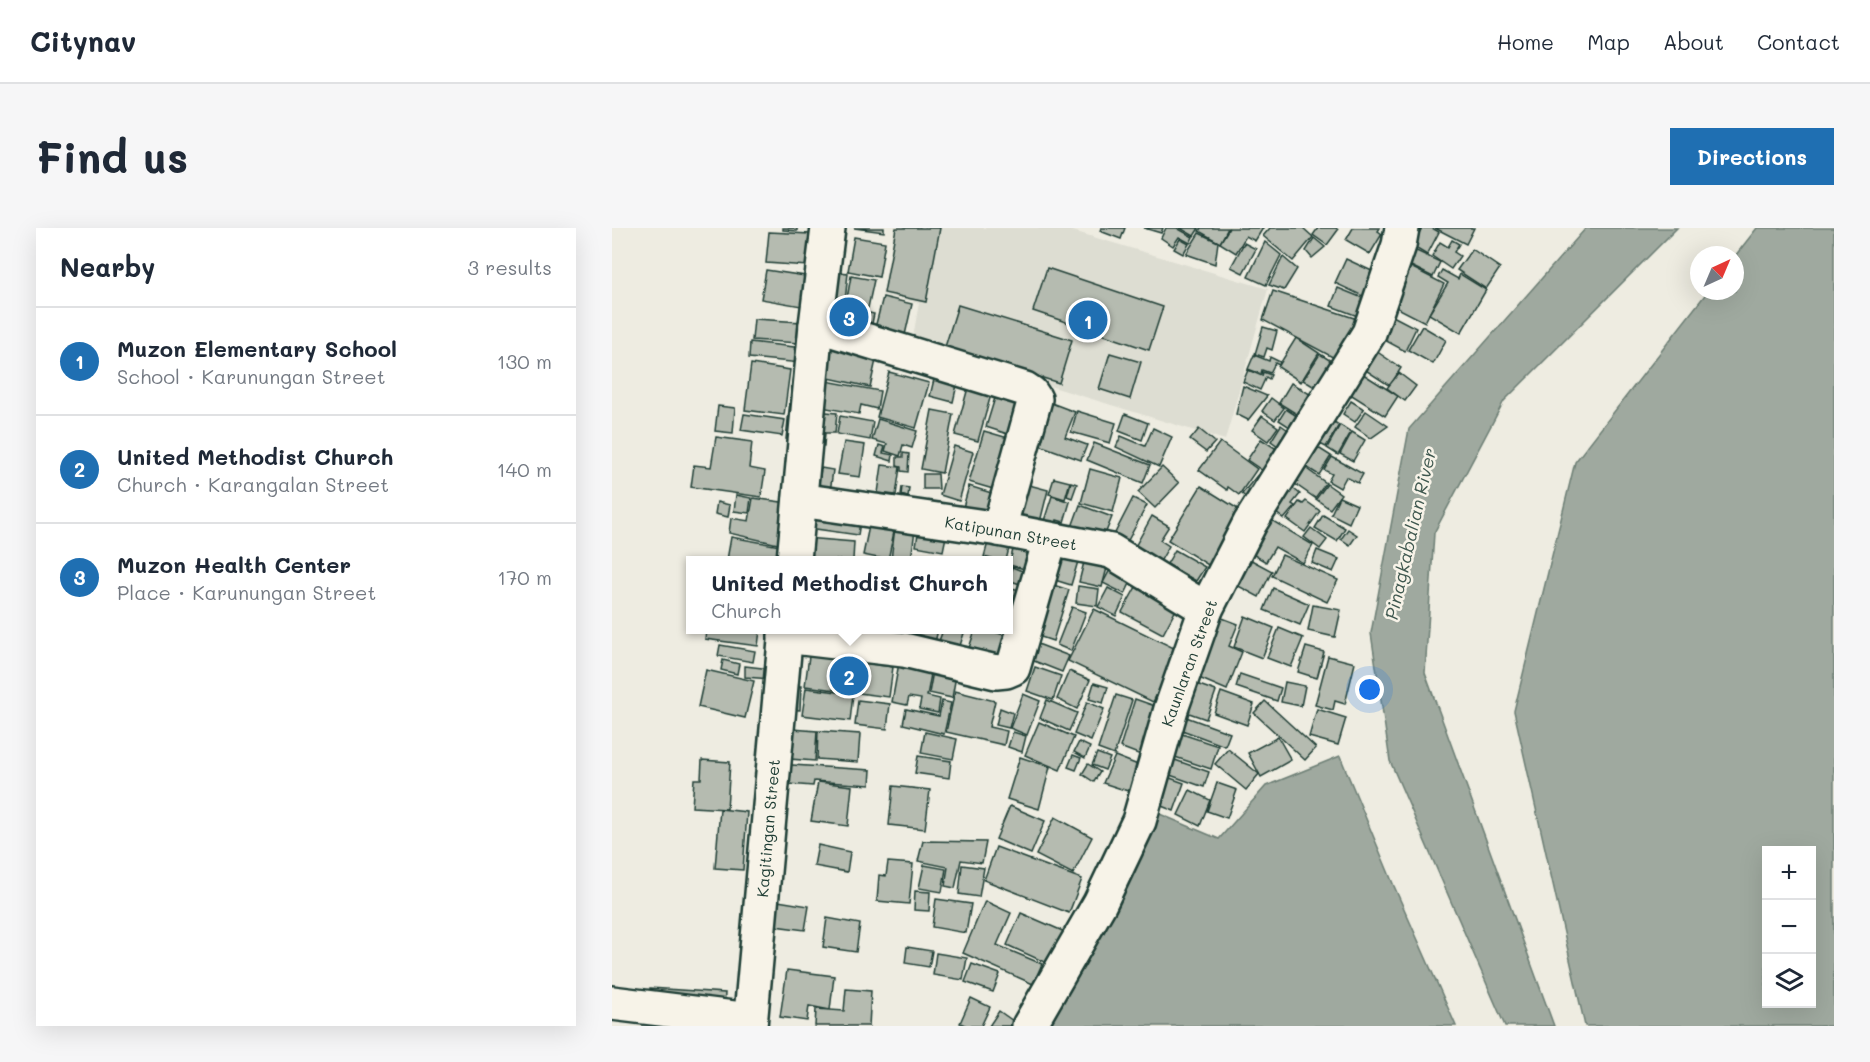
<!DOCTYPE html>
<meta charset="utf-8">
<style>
body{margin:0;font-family:Mali,sans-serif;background:#f6f6f7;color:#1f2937}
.controls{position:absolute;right:18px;bottom:18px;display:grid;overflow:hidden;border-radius:0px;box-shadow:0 6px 24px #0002}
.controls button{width:54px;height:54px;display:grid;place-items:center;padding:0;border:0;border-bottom:2px solid #e0e1e3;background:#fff;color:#1f2937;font:30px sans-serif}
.compass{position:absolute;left:1078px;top:18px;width:54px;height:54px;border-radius:50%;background:#fff;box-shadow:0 6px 24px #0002;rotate:44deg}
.you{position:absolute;left:758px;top:462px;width:21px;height:21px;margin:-15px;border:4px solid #fff;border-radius:50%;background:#1a73e8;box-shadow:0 0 0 9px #1a73e833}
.badge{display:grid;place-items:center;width:39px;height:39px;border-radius:50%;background:#1f6fb2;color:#fff;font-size:20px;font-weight:700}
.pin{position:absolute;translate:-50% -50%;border:3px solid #fff;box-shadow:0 2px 6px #0006}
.popup{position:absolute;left:74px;top:328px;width:327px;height:78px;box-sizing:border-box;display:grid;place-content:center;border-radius:0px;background:#fff;filter:drop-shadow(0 2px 4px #0005);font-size:20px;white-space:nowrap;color:#747a83}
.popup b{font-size:22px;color:#1f2937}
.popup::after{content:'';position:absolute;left:50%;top:100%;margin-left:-12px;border:12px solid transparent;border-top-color:#fff}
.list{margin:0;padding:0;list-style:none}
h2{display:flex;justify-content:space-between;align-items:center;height:78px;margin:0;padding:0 24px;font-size:26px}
h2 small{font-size:20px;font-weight:400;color:#747a83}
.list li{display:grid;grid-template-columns:39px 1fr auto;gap:18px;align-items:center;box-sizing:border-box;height:108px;padding:0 24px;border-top:2px solid #e0e1e3}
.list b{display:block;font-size:22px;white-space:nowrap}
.list p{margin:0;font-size:20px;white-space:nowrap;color:#747a83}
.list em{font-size:20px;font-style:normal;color:#747a83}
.icon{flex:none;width:33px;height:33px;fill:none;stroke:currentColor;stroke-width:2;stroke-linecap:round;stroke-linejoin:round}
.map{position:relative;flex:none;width:1222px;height:798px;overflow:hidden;border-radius:0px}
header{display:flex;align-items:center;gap:36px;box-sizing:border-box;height:84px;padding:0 30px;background:#fff;border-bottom:2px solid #e0e1e3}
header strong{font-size:28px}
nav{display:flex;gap:33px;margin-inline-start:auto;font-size:21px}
.intro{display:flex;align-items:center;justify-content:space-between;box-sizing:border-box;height:144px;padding:0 36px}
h1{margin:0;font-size:42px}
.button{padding:15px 27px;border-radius:0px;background:#1f6fb2;color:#fff;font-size:21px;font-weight:700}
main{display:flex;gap:36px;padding:0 36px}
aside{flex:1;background:#fff;border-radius:0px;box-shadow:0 6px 24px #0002}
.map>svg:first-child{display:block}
.built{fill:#ddddd2}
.water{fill:#9fa99f;stroke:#6c7e74;stroke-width:1.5;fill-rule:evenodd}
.building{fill:#b5bbb0;stroke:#1f3d34;stroke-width:1.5}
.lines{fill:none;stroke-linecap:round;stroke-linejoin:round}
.minor-casing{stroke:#1f3d34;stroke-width:38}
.minor{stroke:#f7f3e8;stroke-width:33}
.labels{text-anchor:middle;stroke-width:5;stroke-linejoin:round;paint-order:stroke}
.street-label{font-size:16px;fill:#1f3d34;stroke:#f7f3e8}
.water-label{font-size:18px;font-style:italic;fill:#3f584f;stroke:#f7f3e8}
</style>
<header>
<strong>Citynav</strong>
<nav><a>Home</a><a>Map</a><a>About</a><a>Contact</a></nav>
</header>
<div class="intro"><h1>Find us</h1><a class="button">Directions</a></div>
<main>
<aside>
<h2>Nearby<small>3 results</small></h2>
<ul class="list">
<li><span class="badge">1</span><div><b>Muzon Elementary School</b><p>School · Karunungan Street</p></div><em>130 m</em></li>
<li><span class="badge">2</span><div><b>United Methodist Church</b><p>Church · Karangalan Street</p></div><em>140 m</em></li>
<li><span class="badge">3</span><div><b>Muzon Health Center</b><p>Place · Karunungan Street</p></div><em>170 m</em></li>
</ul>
</aside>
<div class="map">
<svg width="1222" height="798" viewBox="0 0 1222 798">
<rect width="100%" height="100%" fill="#eeece1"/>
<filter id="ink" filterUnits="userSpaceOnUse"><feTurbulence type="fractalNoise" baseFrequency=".0167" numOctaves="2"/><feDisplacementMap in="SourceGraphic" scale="12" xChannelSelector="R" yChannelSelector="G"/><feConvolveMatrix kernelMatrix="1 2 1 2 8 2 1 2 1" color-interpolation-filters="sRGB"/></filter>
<g filter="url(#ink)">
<polygon class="built" points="283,0 451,0 656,61 613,212 389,143 316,128 301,109 307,75 270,67"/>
<g class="water">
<polygon points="974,0 1065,0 892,173 822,305 813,445 942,798 893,798 778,533 759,405 797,201"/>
<path d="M 1145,0 L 1222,0 L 1222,798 L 973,798 L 902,483 L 963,234 L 1096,63 L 1123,63 L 1123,28 ZM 1200,622 L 1200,776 L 1154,776 L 1154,622 Z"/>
<polygon points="728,528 782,658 844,798 423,798 543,584 607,611 654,558"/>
</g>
<g class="building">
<polygon points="171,0 185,0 185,3 171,2"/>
<polygon points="242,0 272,0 272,4"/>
<polygon points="284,0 328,0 314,74 272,65"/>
<polygon points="489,0 513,0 509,11 488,3"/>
<polygon points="532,0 551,0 549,5"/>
<polygon points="554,0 565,0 581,9 578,15 567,9 561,18 549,10"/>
<polygon points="568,0 587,0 582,8"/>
<polygon points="589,0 616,0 608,15 587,3"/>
<polygon points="617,0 651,0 643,13 634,8 624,25 608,15"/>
<polygon points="658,0 691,0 701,9 681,33 651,8"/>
<polygon points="706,0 724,0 726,2 715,17 701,7"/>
<polygon points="741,0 768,0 766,3 770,6 758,26 734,12"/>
<polygon points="810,0 820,0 827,4 815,27 800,18"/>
<polygon points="823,0 862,0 854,16"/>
<polygon points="157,4 198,6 196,38 154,35"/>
<polygon points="587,5 606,14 603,36 574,26"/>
<polygon points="242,9 273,14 267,49 236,43"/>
<polygon points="702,10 713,19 700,30 694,23"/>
<polygon points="568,11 577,16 571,26 562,21"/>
<polygon points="840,12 847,16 842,24 848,28 839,41 820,28 828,14 836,19"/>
<polygon points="653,14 669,27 654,57 636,49"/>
<polygon points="632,15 644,21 631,45 619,39"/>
<polygon points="796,19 828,34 821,49 789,33"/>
<polygon points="860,21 888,40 874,61 845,42"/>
<polygon points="671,29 685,41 672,62 657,57"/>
<polygon points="734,31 762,44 757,71 723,55"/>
<polygon points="791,35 832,56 813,94 772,73"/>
<polygon points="435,40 551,79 537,122 421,83"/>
<polygon points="154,42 193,48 189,78 149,71"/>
<polygon points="830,42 846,51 848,46 874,62 849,105 817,86 836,55 826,49"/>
<polygon points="217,43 236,45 233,73 215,71"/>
<polygon points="239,48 262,52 256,80 234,76"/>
<polygon points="726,60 758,73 751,90 719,78"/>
<polygon points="661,63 754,94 728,133 651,92"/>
<polygon points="271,69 300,76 293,107 263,100"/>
<polygon points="216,75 262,86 258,104 212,92"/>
<polygon points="346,77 460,112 447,155 333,119"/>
<polygon points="777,86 804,100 793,123 765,108"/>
<polygon points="142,91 189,94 188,115 140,112"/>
<polygon points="810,98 834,112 821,136 796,122"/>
<polygon points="651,99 665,103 660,122 655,120 652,129 643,126"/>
<polygon points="684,110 707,125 689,154 666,139"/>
<polygon points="220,113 266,123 258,159 212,149"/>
<polygon points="138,114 191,120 189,135 137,130"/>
<polygon points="758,119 789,140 778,158 746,137"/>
<polygon points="498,125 529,134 518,171 487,161"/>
<polygon points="708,126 730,140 714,166 691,152"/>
<polygon points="642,127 657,133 658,129 668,134 667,137 663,135 658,145 650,142 649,146 636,141"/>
<polygon points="139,136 178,142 172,187 133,182"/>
<polygon points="636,142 650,148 651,144 659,147 657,151 654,149 648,162 631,154"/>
<polygon points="181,143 195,144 188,212 174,211"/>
<polygon points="324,143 347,148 341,174 318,168"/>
<polygon points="277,144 317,155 304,200 265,189"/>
<polygon points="748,144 786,168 773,188 735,164"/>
<polygon points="787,145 804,158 793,173 775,160"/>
<polygon points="209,152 268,163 265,181 249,177 247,186 204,178"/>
<polygon points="679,155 708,172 696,193 667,175"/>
<polygon points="357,156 380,163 366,213 343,207"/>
<polygon points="631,158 655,168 636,192 624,186"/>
<polygon points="386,160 418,169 405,209 374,199"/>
<polygon points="659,170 672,180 663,192 650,183"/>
<polygon points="434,173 463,184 453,209 475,217 469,232 419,214"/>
<polygon points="739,173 752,181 743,194 731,186"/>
<polygon points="106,178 123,180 121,205 103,203"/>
<polygon points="674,181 694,194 687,205 667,192"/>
<polygon points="320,182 341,186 330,245 309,241"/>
<polygon points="202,183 225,185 223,205 213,205 212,218 199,217"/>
<polygon points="465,183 504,195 498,215 459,204"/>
<polygon points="754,183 776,198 759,210 743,199"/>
<polygon points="132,186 173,192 170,208 129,202"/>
<polygon points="513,186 536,195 530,212 507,203"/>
<polygon points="228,188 261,194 258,212 225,206"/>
<polygon points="650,188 666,199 656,213 640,202"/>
<polygon points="714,189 727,197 714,219 700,212"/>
<polygon points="266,191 305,203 300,220 291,217 288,228 273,223 275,216 260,212"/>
<polygon points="669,197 686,209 676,225 659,213"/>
<polygon points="728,197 739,204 726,227 715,220"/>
<polygon points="541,200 560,209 547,239 504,219 509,208 533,218"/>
<polygon points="587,201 603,214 594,224 578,212"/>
<polygon points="372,203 403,212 388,263 357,254"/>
<polygon points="740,204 753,212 741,233 728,226"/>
<polygon points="104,209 140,214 137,240 153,243 149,269 79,259 82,237 99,239"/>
<polygon points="649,211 674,227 660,249 635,232"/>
<polygon points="232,214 253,217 248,249 226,246"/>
<polygon points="608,214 645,241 627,267 616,259 615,262 587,242"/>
<polygon points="482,215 538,237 531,255 475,232"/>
<polygon points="700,216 719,228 707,247 688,235"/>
<polygon points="267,217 273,219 271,225 281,227 280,233 264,228"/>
<polygon points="342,218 361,224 347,273 328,267"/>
<polygon points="291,225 297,226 296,244 289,243 289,239 285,238 285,229 291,229"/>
<polygon points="720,229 751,246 746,255 734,249 728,260 716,253 720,246 712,242"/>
<polygon points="685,234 714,255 703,270 673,249"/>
<polygon points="270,237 288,239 284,267 266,265"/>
<polygon points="550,239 567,255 543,280 526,264"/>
<polygon points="209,240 221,242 218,264 206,262"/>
<polygon points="478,241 510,250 501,284 469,275"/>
<polygon points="647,245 656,253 639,274 630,266"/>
<polygon points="311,246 326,246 327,261 311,261"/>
<polygon points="442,250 458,254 453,271 437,266"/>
<polygon points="672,253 688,266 680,276 683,278 672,291 654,277"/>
<polygon points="406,254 436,262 427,298 397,290"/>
<polygon points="459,254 465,256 460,270 455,268"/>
<polygon points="715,256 729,266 718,281 704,271"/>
<polygon points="357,258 386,267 379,292 350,283"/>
<polygon points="589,258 634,286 601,340 556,312"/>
<polygon points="290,259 297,260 296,269 289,267"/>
<polygon points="124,267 139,270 137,285 122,283"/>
<polygon points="440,268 458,274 452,294 445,292 442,303 430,299"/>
<polygon points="727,269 745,277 737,295 719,286"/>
<polygon points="141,270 176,275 170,317 117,305 119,290 137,293"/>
<polygon points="521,270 535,277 514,316 501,309"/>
<polygon points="694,273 708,283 693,304 675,291 687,274 691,276"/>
<polygon points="105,274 118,277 116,289 103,286"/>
<polygon points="468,277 500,289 488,319 457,307"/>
<polygon points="193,280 249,288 246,307 190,299"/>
<polygon points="649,286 701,317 691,335 663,319 654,334 630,320"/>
<polygon points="711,287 733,300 725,313 703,300"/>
<polygon points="540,288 557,298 548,312 557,318 545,339 520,324"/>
<polygon points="284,291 304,294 299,332 279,332"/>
<polygon points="308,293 336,299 331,323 304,318"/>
<polygon points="257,298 282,304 276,332 251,327"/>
<polygon points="699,300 715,312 708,321 692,309"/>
<polygon points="736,301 745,307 738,317 729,311"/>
<polygon points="379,303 400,309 394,332 383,332 372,329"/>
<polygon points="119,309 168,318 166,332 115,332"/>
<polygon points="194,310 242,314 241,332 192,332"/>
<polygon points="404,310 421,314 413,341 397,337"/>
<polygon points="563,322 593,339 584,353 555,336"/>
<polygon points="705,322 727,331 721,344 700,335"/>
<polygon points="469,323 459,357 433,349 440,325"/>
<polygon points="474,326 497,332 490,359 467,354"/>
<polygon points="630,327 660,343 647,369 617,353"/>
<polygon points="670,327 726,352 715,374 660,348"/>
<polygon points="501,336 522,347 513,366 491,355"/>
<polygon points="400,339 415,345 411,357 396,352"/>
<polygon points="529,350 569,372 551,406 510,384"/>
<polygon points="432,354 457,362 441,413 417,405"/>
<polygon points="466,358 487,361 485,378 464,375"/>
<polygon points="396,359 415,364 409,390 396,387"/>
<polygon points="496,360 513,369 504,388 486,379"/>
<polygon points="661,360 697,376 688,397 652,382"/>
<polygon points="701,377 729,382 723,409 696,403"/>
<polygon points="460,379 474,384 459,423 445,417"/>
<polygon points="482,381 566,422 541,474 456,433"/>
<polygon points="597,385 626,396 617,418 630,424 615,462 573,444"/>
<polygon points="633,388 662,400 650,430 622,419"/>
<polygon points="667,400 691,410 679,439 655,430"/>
<polygon points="94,402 148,402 146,418 93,411"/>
<polygon points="304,402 326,402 321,422 300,416"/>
<polygon points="331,402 353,402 345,427 324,421"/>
<polygon points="363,402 377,402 398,409 389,434 356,423"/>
<polygon points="418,413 457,428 450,444 412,429"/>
<polygon points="108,417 143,423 141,434 106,428"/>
<polygon points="694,419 712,424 705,450 686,444"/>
<polygon points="197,428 281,439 277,469 193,458"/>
<polygon points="716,428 743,435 733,476 723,473 721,482 703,477"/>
<polygon points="288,429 321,435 315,468 328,471 326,485 307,481 309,471 297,469 295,477 280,474"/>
<polygon points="111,432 127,436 125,446 109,442"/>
<polygon points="133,438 160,441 160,451 133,449"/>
<polygon points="322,438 345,442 340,470 317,465"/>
<polygon points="423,439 449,448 441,472 415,463"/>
<polygon points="94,442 142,453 133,490 86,479"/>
<polygon points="457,443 478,452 465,481 445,471"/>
<polygon points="628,446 669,460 665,473 624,459"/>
<polygon points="573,452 604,463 594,491 563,480"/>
<polygon points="673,454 693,458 689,478 669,474"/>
<polygon points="482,455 496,459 491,475 477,471"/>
<polygon points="173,458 189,458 188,482 173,481"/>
<polygon points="194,460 241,466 238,493 190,487"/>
<polygon points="343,463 383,473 377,499 395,503 392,517 334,504"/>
<polygon points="609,464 642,476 635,497 602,485"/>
<polygon points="411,466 428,473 415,507 398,500"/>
<polygon points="504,467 520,472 502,527 486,521"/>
<polygon points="523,471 543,478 534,529 508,519"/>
<polygon points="246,472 278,476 275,501 243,497"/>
<polygon points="435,472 465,485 457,503 428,490"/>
<polygon points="330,473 339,475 332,506 291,496 294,481 327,488"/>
<polygon points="653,473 704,520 693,532 642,485"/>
<polygon points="475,474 492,481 479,513 462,506"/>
<polygon points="388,480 401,485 397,500 384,497"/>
<polygon points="705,481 734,490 726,517 697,509"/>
<polygon points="566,486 618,505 613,518 562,499"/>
<polygon points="427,494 462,509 448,542 413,527"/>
<polygon points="180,501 205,503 203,533 178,531"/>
<polygon points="206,503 248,506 246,534 205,531"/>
<polygon points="313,504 345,511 341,531 309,525"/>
<polygon points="401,504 414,508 410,524 396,519"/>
<polygon points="564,504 606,518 599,541 557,527"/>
<polygon points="666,509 679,532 649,549 636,525"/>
<polygon points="467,514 478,519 473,530 462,524"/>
<polygon points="616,521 647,546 634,562 603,536"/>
<polygon points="485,525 498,530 493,542 480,537"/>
<polygon points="461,527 469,530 464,542 456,539"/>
<polygon points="306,528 339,533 337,550 303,545"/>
<polygon points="503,528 531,539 519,564 491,555"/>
<polygon points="408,529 438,539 427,581 395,571"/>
<polygon points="90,532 118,534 115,581 80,579 82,551 89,551"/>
<polygon points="563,532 597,544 592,559 558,547"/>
<polygon points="164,536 259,542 258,557 202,553 201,558 163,555"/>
<polygon points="476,536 488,544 482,554 470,546"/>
<polygon points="547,546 572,555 562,583 537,573"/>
<polygon points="206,554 240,558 236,598 199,593"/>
<polygon points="605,555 625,562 615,590 595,583"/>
<polygon points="281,558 318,562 313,601 277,597"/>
<polygon points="578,562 598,572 588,598 566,587"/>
<polygon points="398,578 433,593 419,626 384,611"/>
<polygon points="108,581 135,584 131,642 103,640"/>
<polygon points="443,589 480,609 461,646 424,627"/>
<polygon points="311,613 374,614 370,635 349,632 343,660 333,658 336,639 306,633"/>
<polygon points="206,617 238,624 235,644 202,638"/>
<polygon points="384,619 470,651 457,685 372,652"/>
<polygon points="276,634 301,636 297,676 265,673 267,647 274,648"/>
<polygon points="312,637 334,641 330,664 307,660"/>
<polygon points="350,637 372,640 367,669 347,666"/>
<polygon points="303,663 318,664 317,683 302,682"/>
<polygon points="324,671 359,676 354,705 320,699"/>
<polygon points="166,673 197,678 193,702 163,698"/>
<polygon points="373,673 399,685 385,717 430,736 421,756 351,725"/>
<polygon points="409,685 453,704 439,737 395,717"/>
<polygon points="215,690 248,696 244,724 211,719"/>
<polygon points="295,719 320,723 317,739 293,735"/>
<polygon points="324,725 355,730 351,752 321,747"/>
<polygon points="360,736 388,746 381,764 353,754"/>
<polygon points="175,742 222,748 218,782 197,778 195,793 168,789"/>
<polygon points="38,760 113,765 112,781 37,775"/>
<polygon points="234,761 259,763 257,798 203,798 204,781 232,783"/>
<polygon points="359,770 378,779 369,798 355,798 348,795"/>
<polygon points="387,783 408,798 377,798"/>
</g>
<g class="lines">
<defs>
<g id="minor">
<polyline points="204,97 413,161 419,165 423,171 387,301"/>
<polyline points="188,272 387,301 499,323 594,381"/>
<polyline points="182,332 204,97 216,0"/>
<polyline points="173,408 292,422 384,444 394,443 401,440 438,312"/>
<polyline points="0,775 138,792"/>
<polyline points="138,798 174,402"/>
<polyline points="417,798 488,675 527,593 559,481 594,381 638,295 757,105 787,17 790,0"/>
</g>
</defs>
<use href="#minor" class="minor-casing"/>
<use href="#minor" class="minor"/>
</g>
</g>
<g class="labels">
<g class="street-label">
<text transform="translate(399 305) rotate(10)" y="6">Katipunan Street</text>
<text transform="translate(577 435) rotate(-70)" y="6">Kaunlaran Street</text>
<text transform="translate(156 600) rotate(-85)" y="6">Kagitingan Street</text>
</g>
<g class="water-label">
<text transform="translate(799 306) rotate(-77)" y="6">Pinagkabalian River</text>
</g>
</g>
</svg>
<div class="controls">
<button>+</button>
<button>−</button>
<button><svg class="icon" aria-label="layers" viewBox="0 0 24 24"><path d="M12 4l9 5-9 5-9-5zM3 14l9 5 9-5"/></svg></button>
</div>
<svg class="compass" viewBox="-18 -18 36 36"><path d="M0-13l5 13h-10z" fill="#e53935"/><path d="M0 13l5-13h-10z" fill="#747a83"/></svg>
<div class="you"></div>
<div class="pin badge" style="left:476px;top:92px">1</div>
<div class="pin badge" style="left:237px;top:448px">2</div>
<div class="popup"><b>United Methodist Church</b>Church</div>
<div class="pin badge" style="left:237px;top:89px">3</div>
</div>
</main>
